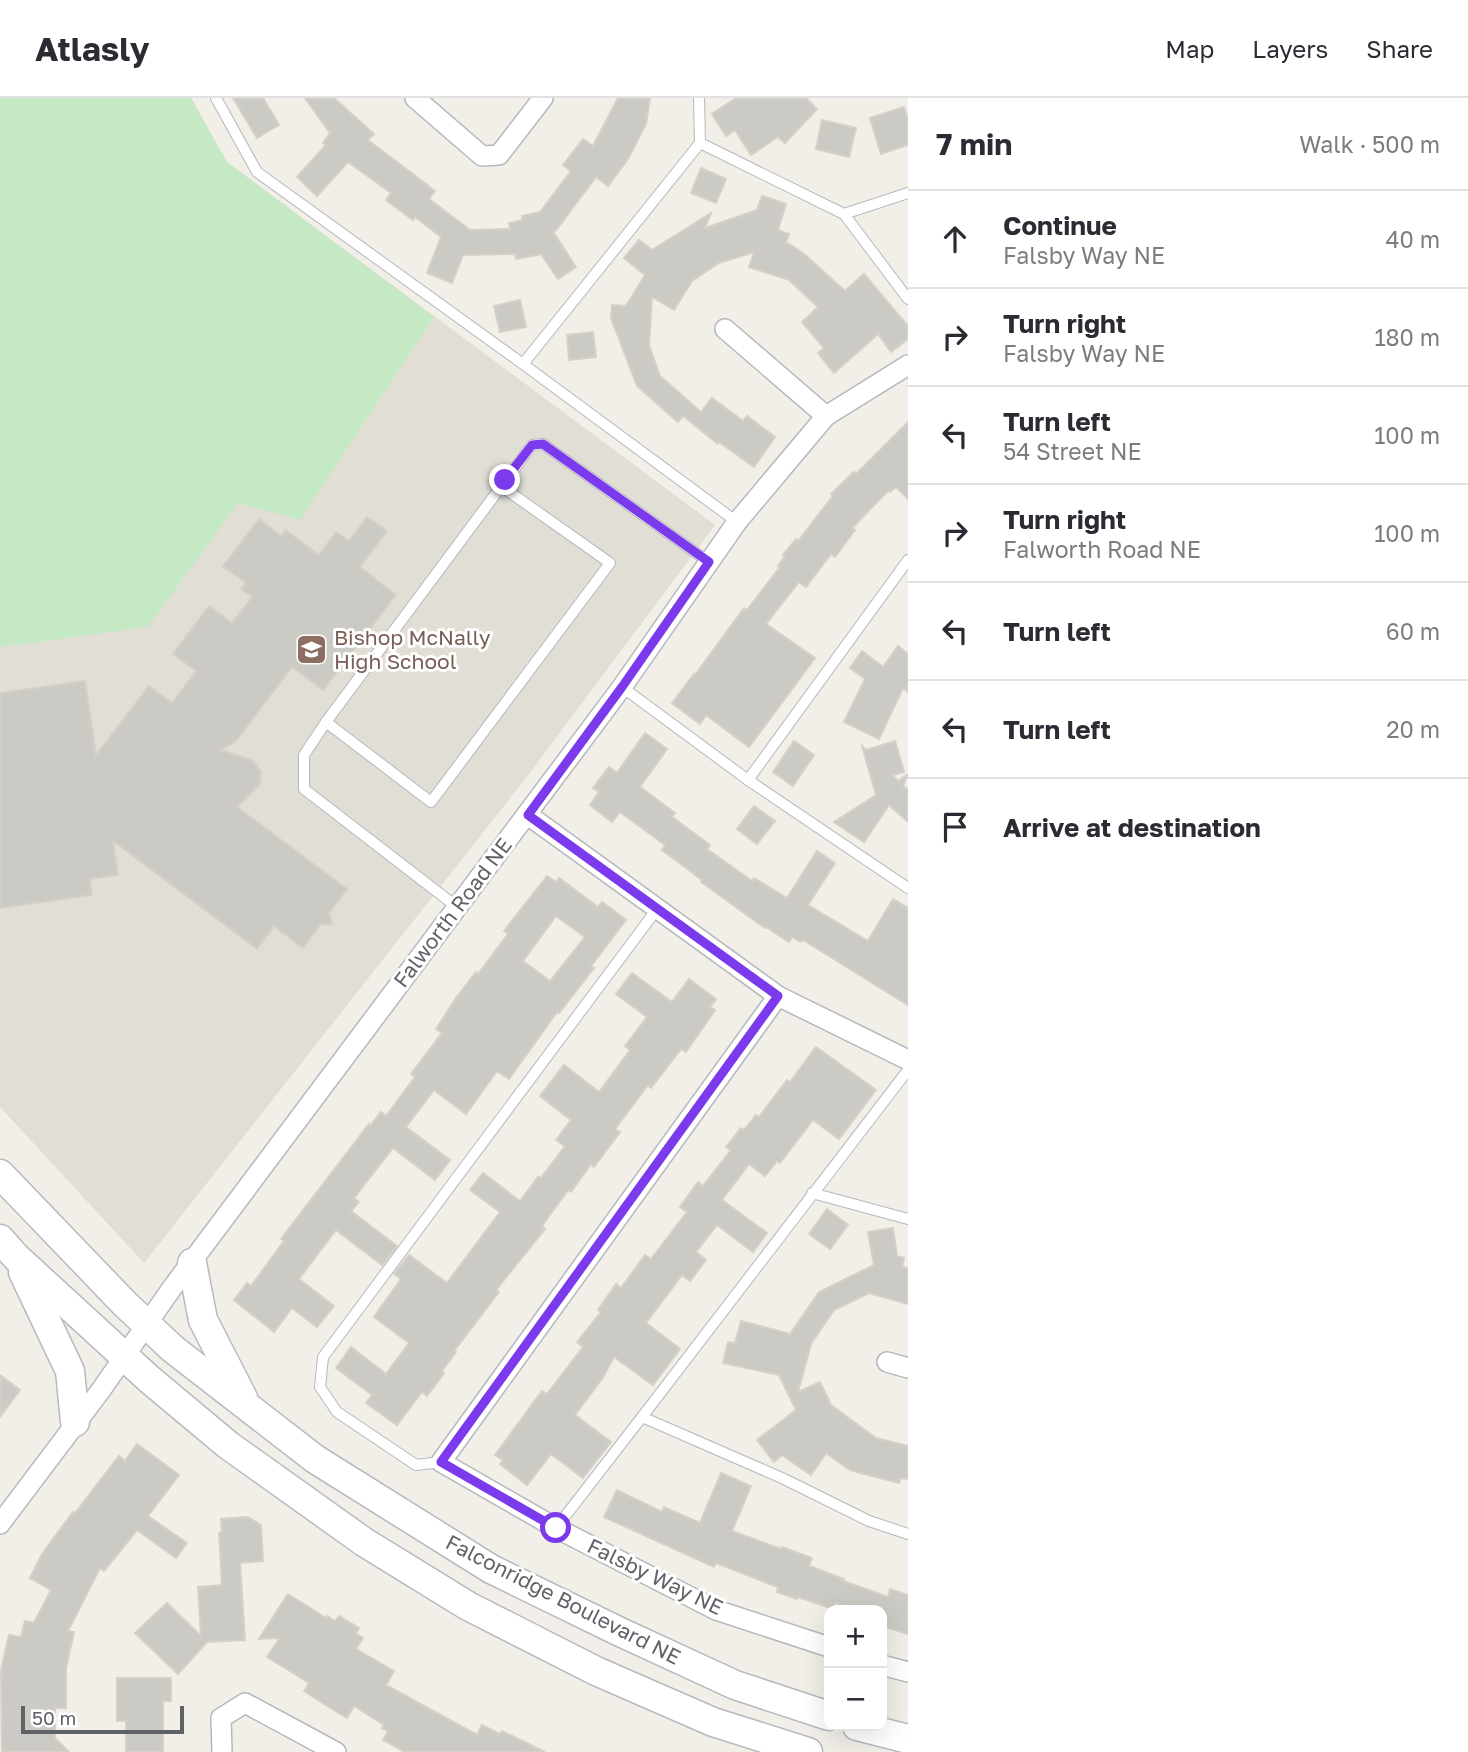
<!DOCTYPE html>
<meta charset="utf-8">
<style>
body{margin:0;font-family:"Golos Text",sans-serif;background:#f7f7f7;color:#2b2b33}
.controls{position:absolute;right:21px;bottom:21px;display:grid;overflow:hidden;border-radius:14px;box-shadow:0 7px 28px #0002}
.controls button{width:63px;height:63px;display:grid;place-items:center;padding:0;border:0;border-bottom:2px solid #e1e1e2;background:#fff;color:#2b2b33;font:35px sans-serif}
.scale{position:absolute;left:21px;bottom:18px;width:163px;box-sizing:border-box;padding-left:7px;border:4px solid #5f6368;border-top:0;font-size:19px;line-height:24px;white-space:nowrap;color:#5f6368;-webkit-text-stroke:5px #fff;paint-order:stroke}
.stop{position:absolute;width:21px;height:21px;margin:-16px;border:5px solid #7c3aed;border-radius:50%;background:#fff}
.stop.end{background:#7c3aed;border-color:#fff;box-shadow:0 2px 7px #0008}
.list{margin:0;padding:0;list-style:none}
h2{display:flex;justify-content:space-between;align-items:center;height:91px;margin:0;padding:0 28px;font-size:30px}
h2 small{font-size:23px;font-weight:400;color:#7c7c81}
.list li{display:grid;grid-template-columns:46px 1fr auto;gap:21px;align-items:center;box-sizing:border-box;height:98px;padding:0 28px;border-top:2px solid #e1e1e2}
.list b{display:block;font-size:26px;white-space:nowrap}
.list p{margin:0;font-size:23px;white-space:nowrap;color:#7c7c81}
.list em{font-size:23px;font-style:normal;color:#7c7c81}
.icon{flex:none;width:38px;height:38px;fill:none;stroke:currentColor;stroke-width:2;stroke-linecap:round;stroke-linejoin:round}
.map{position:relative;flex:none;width:908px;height:1654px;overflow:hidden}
header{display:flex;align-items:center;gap:42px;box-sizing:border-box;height:98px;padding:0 35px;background:#fff;border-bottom:2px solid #e1e1e2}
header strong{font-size:33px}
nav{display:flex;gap:38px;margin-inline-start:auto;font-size:24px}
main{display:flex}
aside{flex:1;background:#fff}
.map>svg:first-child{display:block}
.education{fill:#e1ded6}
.green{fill:#c5e8c5}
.building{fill:#cccac5;stroke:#d6d1c6;stroke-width:2;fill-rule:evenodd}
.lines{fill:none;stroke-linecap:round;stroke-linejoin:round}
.lane-casing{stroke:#b5b8bc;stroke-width:12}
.street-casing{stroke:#b5b8bc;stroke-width:22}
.secondary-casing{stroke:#b6babf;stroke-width:31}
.lane{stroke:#fff;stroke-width:10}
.street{stroke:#fff;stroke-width:19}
.secondary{stroke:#fff;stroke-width:28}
.route{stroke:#7c3aed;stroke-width:9}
.labels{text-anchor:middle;stroke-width:6;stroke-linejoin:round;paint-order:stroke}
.education-label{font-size:21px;fill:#785e54;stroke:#fff;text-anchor:start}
.street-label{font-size:21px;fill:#5f6368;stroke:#fff}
</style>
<header>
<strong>Atlasly</strong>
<nav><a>Map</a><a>Layers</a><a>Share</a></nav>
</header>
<main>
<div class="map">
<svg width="908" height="1654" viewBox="0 0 908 1654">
<rect width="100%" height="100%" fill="#f1efe8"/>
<polygon class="education" points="0,0 191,0 227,64 715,427 529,676 144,1165 0,1009"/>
<polygon class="green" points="0,0 191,0 227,64 434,219 300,422 238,405 148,529 0,549"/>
<g class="building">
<polygon points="233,0 263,0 279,27 257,40"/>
<polygon points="305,0 334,0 374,36 368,42 435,93 429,101 470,132 510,131 509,125 523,122 522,118 540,114 571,73 563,67 583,41 593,48 618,0 650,0 646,26 628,61 608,88 596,79 554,135 576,169 558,181 541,156 516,161 515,156 463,157 452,185 427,175 441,139 415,119 413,122 386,102 391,95 348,64 317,98 297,79 326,47 323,45 330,35"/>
<polygon points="736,0 806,0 817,11 785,45 778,39 751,57 735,32 726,38 712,16"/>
<polygon points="904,9 908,22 908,47 881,56 870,20"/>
<polygon points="822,22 856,30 849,59 816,51"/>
<polygon points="701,70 726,81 716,105 691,95"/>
<polygon points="762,98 786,106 778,132 789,136 786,144 803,155 845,193 864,176 908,228 908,241 891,254 878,236 834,275 818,255 824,250 802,224 818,209 789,182 749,169 754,154 719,165 692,183 674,212 652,199 649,247 660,278 701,314 712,300 743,323 747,318 775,339 754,369 719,344 718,346 683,318 678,324 637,288 611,220 612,207 626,208 645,177 624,160 639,142 652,152 711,115 705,130 757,112"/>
<polygon points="520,202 526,229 500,234 494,208"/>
<polygon points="593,234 596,259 569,262 567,237"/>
<polygon points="908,324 908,401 896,389 890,394 889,392 852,430 855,432 835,459 831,456 806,489 799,484 766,526 815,560 749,649 706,617 700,626 672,605 694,576 695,577 744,510 747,512 780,469 778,468 785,458 783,457 796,441 798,443 833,398 831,396 854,374 856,376"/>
<polygon points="367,419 387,433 360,469 396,497 323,592 292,569 236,643 221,652 252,662 261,673 260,686 237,709 347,791 329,815 332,826 321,826 303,850 274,828 257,851 113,743 118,777 90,781 92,797 0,810 0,595 85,583 96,657 149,588 172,605 196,573 173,556 209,508 232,525 252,499 241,491 246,485 223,468 259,421 281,438 286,432 319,457 336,434 349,443"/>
<polygon points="898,548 908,556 908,594 903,590 879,641 844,624 865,581 850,570 862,553 883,569"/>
<polygon points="645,635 667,651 640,689 675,715 672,719 710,747 707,751 752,783 754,780 787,800 817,753 835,765 808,807 868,843 893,801 908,810 908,907 803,842 801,844 792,839 789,844 766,829 765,830 701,784 702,782 662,752 665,747 620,714 612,724 590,707 599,694 593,690 609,669 617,675"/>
<polygon points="794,643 814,657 793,688 773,674"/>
<polygon points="895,643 904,674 892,677 898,683 908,676 903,688 908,692 908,724 889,707 864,744 834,724 876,697 862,648 866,652"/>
<polygon points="754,708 775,723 757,746 737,731"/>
<path d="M 547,778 L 556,784 L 559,780 L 598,809 L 602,804 L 626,822 L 591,868 L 594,870 L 559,915 L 557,914 L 509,981 L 497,973 L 466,1016 L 434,992 L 406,1029 L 450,1062 L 435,1082 L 393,1050 L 354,1100 L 359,1104 L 351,1113 L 397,1148 L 382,1167 L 336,1132 L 299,1181 L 334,1208 L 317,1229 L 292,1210 L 274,1234 L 234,1202 L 247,1185 L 251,1188 L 284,1143 L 281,1141 L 369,1026 L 370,1028 L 381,1014 L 386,1018 L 415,979 L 411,976 L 442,935 L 436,931 L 456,900 L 476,874 L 478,876 L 508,836 L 504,833 ZM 556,818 L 585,839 L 550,883 L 523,863 Z"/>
<polygon points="632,875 672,904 689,881 716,901 710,909 715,912 686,954 681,951 651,990 648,987 615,1031 620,1034 594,1069 591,1066 571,1094 568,1092 542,1128 545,1131 496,1192 499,1194 454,1253 456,1254 442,1273 444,1275 427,1298 422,1294 397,1327 366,1305 372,1297 336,1270 351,1249 386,1276 409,1245 374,1219 401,1181 394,1176 409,1157 447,1185 500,1114 470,1092 483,1075 520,1103 538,1079 541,1080 565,1048 556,1042 571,1022 540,998 564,967 599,994 630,952 625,948 647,919 616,896"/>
<polygon points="816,949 876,992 839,1041 813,1022 780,1065 777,1063 765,1078 749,1066 722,1102 767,1135 753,1154 717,1127 696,1154 706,1162 690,1183 682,1177 646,1225 680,1251 653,1287 614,1259 602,1281 575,1317 611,1344 583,1380 551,1356 527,1387 500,1366 503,1362 495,1357 542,1293 547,1296 583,1249 577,1244 601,1214 598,1212 616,1186 621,1190 645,1157 651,1161 687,1114 680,1109 698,1084 703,1088 731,1052 726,1049 741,1030 744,1032 756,1017 759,1019 787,982 790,984"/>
<polygon points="827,1111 848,1127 830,1151 809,1136"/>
<polygon points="893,1130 897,1158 904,1160 902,1169 908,1170 908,1206 869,1195 834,1212 811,1246 798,1294 820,1284 831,1307 876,1340 908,1348 908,1381 901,1380 899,1385 850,1372 826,1355 811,1377 782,1357 774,1364 757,1342 796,1312 779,1277 723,1265 728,1244 735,1245 741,1223 790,1236 819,1194 874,1167 868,1134"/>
<polygon points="0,1277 20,1292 0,1319"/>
<polygon points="137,1346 179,1377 148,1418 187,1445 176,1460 137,1432 104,1473 100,1470 68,1533 74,1534 66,1570 66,1610 55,1610 55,1640 69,1654 2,1654 1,1572 9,1537 21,1539 25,1523 34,1525 51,1492 30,1480 42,1456 73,1414 75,1415 119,1358 125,1363"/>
<polygon points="721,1375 751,1388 732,1433 781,1451 782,1449 812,1460 809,1468 844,1481 843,1483 888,1499 890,1491 908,1497 908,1536 882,1528 882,1512 858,1512 835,1505 833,1511 798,1499 797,1501 777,1494 778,1489 716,1465 714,1469 604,1419 617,1392 662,1414 664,1409 700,1425"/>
<polygon points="248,1419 261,1427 263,1463 240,1465 245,1542 207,1544 178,1576 135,1535 167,1505 201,1538 198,1489 222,1487 219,1435 222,1434 221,1421"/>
<polygon points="288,1496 326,1520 327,1518 335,1523 339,1518 359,1530 356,1535 363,1540 356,1551 394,1573 386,1587 477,1637 482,1627 500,1636 502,1633 545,1654 405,1654 383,1642 388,1633 382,1630 384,1627 354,1608 347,1620 321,1604 304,1593 309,1585 267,1559 280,1540 259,1541"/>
<polygon points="117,1580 171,1580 171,1603 163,1603 163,1654 126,1654 126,1623 117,1623"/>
</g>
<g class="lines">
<defs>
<g id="lane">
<polyline points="216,0 257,74 523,266 700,45 844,116 908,95"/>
<polyline points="699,0 700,45"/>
<polyline points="844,116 908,201"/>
<polyline points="523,266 737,424"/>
<polyline points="908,462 748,682 908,790"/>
<polyline points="622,589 748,682"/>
<polyline points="326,624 431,704 610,465 501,388"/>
<polyline points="457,809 304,691 304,657 326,624 532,347 543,346 709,464"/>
<polyline points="908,972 642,1319 782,1380 869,1423 908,1436"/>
<polyline points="812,1095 908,1121"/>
<polyline points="441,1364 416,1367 337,1314 320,1289 323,1259 657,811"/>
<polyline points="556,1430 642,1319"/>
</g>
<g id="street">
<polyline points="415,0 482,58 499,57 543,0"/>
<polyline points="725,231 826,318"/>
<polyline points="528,717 778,898 908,962"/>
<polyline points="778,898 441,1364 556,1430 716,1512 829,1549"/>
<polyline points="887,1264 908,1270"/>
<polyline points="0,1426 101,1292 172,1190 622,589 737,424 826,318 908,267"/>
<polyline points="882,1567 908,1574"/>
<polyline points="222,1654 221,1620 245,1605 336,1654"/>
</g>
<g id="secondary">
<polyline points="0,1076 125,1206 173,1251 315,1361 491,1471 618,1533 735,1587 829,1618"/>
<polyline points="0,1141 16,1159 149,1281 228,1347 364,1444 468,1508 596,1573 713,1624 808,1654"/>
<polyline points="192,1165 203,1222 243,1300"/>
<polyline points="23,1174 70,1273 75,1324"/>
<polyline points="857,1628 908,1641"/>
</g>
</defs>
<use href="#lane" class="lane-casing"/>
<use href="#street" class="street-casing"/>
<use href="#secondary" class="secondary-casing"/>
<use href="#lane" class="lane"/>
<use href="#street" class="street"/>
<use href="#secondary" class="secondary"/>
</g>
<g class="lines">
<polyline class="route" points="505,382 532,347 543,346 709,464 622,589 528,717 778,898 441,1364 556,1430"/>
</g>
<defs>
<symbol id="school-square" viewBox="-11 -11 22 22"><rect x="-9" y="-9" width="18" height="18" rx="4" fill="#8d6e63" stroke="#fff"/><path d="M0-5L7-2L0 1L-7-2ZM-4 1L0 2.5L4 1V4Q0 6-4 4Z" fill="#fff"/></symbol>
</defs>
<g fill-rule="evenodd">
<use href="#school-square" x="294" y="534" width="35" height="35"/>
</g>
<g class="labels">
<g class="education-label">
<text x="334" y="547">Bishop McNally<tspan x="334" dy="24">High School</tspan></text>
</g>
<g class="street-label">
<text transform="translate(453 815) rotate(-53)" y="7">Falworth Road NE</text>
<text transform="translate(655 1479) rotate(26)" y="7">Falsby Way NE</text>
<text transform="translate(563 1502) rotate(27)" y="7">Falconridge Boulevard NE</text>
</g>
</g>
</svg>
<div class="controls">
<button>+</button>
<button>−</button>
</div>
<div class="scale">50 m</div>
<div class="stop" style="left:556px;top:1430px"></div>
<div class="stop end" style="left:505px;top:382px"></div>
</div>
<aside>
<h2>7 min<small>Walk · 500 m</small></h2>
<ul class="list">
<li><svg class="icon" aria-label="ahead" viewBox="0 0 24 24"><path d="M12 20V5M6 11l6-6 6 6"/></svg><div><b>Continue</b><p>Falsby Way NE</p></div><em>40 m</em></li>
<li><svg class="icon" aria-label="right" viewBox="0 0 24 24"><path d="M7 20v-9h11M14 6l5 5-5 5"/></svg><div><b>Turn right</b><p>Falsby Way NE</p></div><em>180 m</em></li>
<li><svg class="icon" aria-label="left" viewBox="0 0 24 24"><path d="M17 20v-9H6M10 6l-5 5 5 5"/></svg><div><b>Turn left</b><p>54 Street NE</p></div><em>100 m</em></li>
<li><svg class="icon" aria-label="right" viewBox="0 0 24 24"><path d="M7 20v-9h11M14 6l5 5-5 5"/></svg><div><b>Turn right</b><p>Falworth Road NE</p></div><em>100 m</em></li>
<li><svg class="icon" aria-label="left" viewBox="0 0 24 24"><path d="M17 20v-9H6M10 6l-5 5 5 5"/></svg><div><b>Turn left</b></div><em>60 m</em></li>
<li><svg class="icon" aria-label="left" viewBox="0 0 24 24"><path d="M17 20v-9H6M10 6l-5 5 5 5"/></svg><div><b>Turn left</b></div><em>20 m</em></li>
<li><svg class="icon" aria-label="arrive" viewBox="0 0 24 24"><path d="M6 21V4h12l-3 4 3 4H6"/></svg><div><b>Arrive at destination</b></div></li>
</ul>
</aside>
</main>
